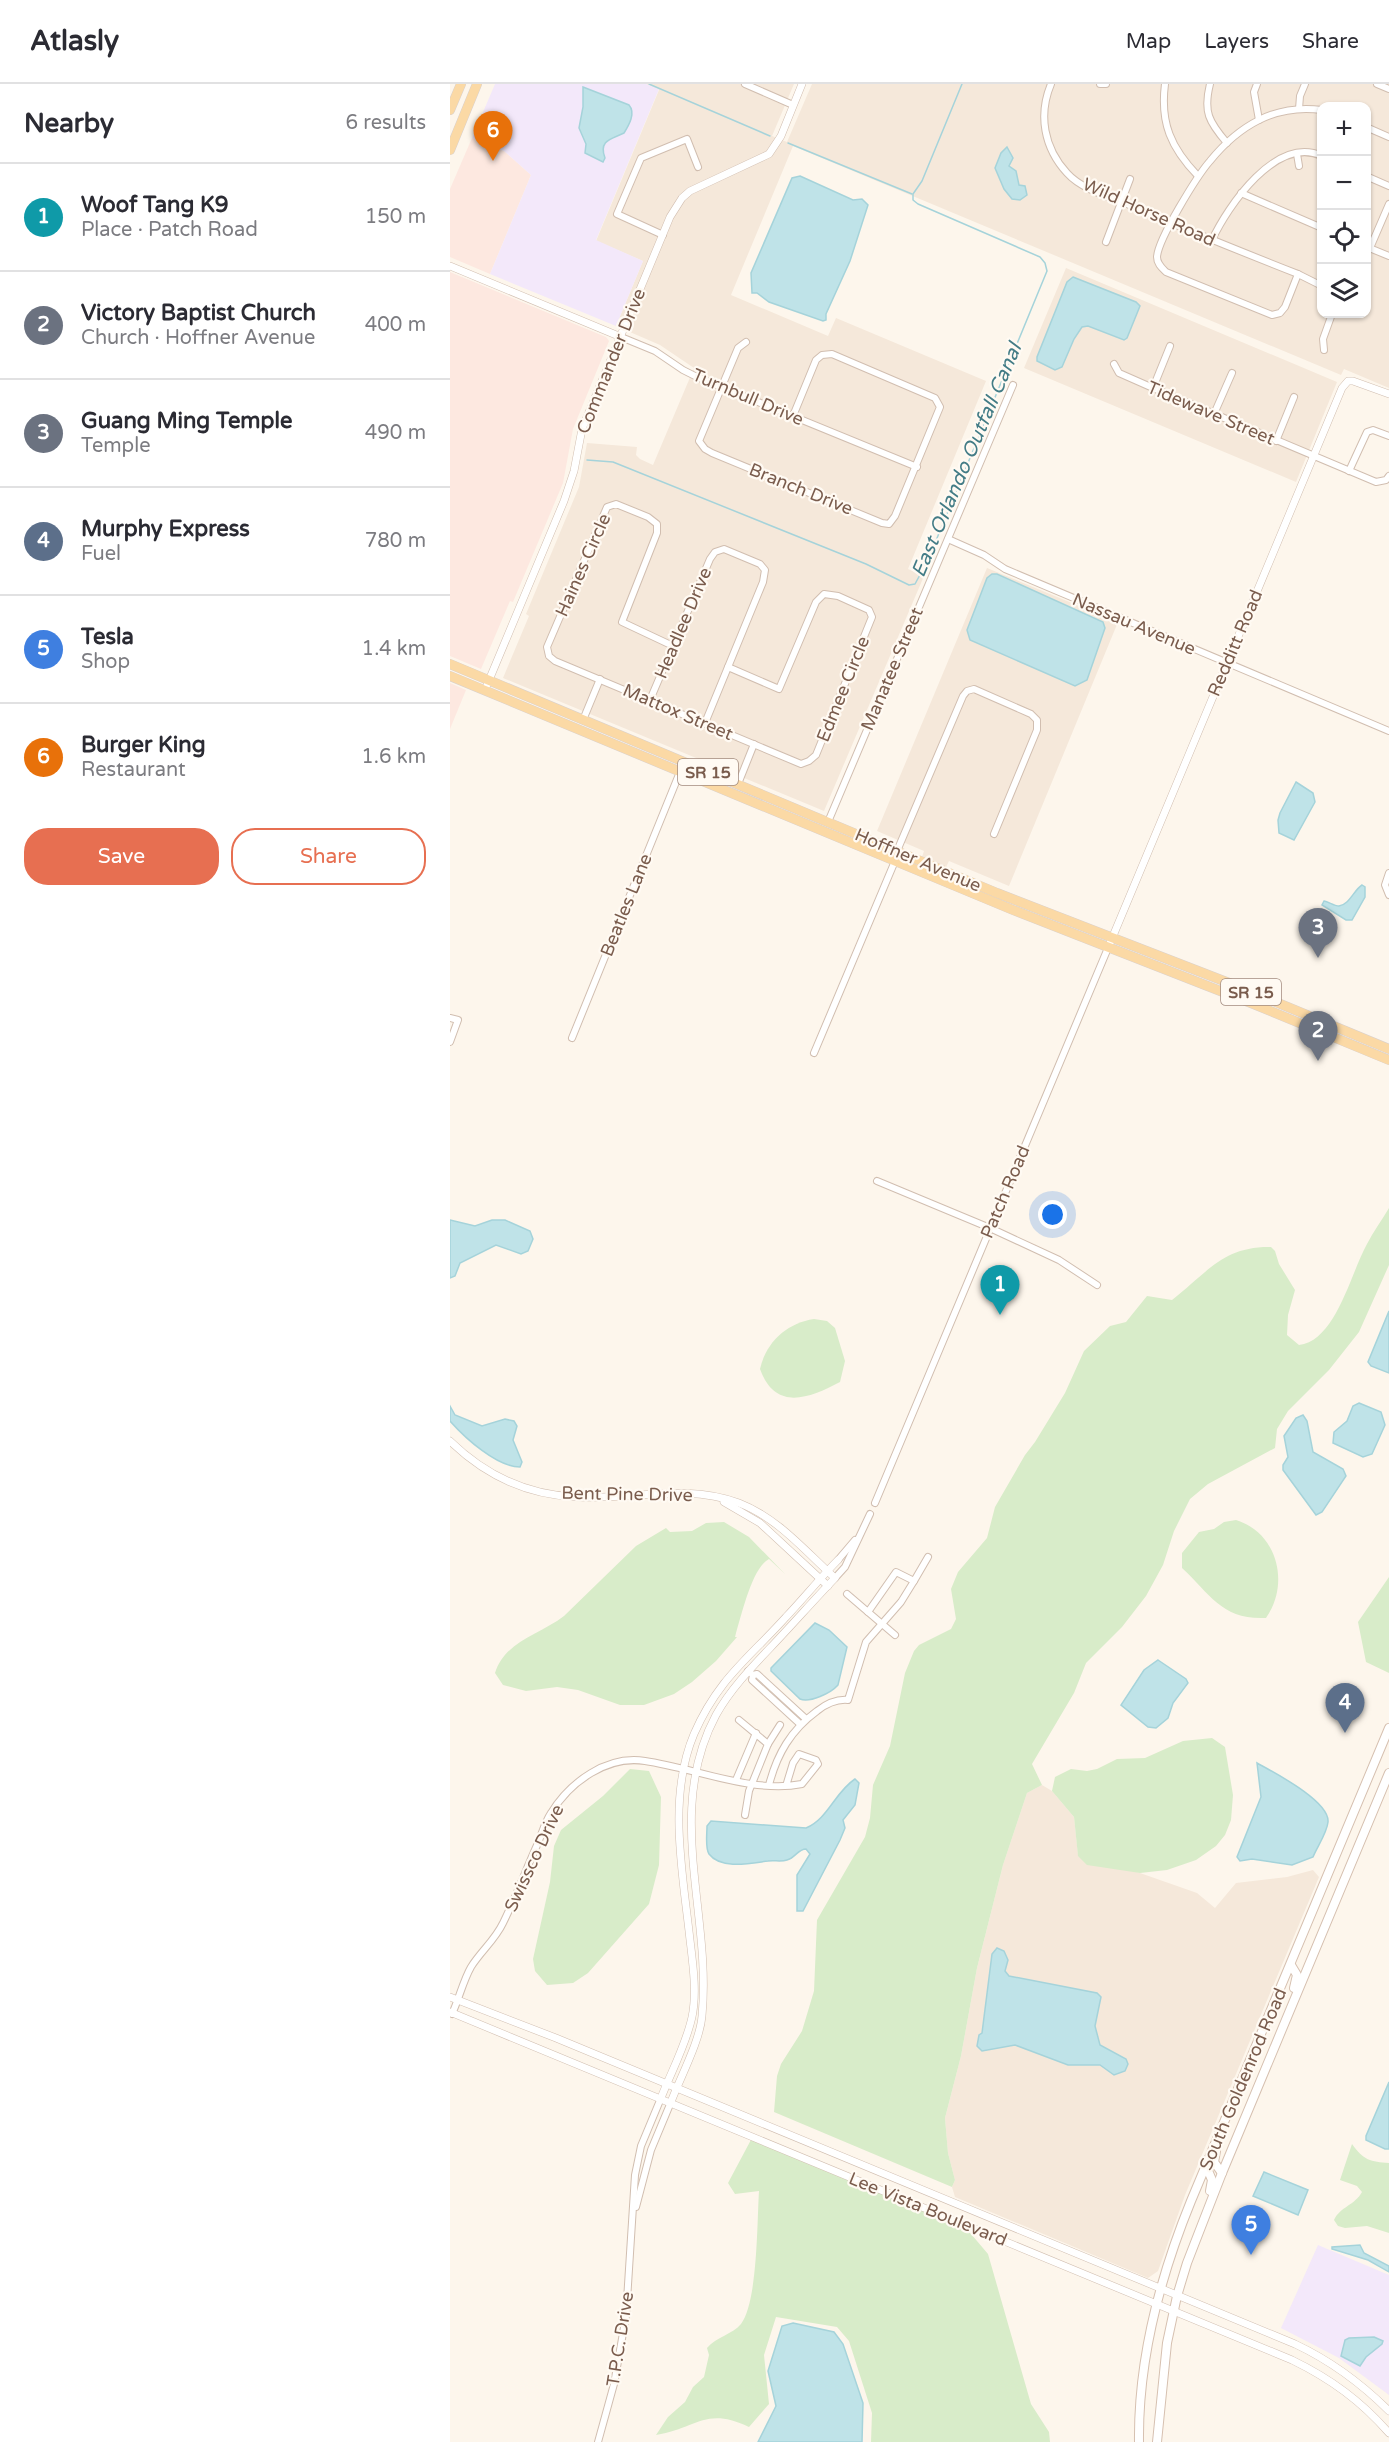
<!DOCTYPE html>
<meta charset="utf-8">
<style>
body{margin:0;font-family:"Varela Round",sans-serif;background:#f7f7f7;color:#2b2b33}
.controls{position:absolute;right:18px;top:18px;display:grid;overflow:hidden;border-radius:12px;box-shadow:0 2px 4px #0004}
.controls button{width:54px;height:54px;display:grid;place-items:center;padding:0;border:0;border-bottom:2px solid #e1e1e2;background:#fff;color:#2b2b33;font:30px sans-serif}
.you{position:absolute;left:603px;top:1131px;width:21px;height:21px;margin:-15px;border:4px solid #fff;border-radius:50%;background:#1a73e8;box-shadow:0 0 0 9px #1a73e833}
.badge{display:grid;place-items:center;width:39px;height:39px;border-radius:50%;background:#e76f51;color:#fff;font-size:20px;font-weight:700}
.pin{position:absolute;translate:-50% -50px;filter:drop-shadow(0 2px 3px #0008)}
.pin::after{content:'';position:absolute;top:32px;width:21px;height:18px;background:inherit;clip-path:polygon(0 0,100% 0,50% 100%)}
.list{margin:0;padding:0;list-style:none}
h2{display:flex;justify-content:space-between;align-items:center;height:78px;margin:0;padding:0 24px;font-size:26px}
h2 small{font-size:20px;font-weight:400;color:#7c7c81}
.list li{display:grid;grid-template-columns:39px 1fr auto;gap:18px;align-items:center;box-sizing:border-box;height:108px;padding:0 24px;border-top:2px solid #e1e1e2}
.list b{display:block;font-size:22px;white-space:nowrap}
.list p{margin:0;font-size:20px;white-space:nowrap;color:#7c7c81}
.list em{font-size:20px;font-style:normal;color:#7c7c81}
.actions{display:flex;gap:12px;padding:18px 24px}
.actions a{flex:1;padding:14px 0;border:2px solid #e76f51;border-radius:24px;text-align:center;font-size:21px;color:#e76f51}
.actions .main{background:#e76f51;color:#fff}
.icon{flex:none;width:33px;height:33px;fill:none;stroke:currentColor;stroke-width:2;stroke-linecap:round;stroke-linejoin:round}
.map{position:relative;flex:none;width:939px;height:2358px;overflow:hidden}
header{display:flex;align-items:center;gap:36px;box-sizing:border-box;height:84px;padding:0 30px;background:#fff;border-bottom:2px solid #e1e1e2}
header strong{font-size:28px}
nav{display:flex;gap:33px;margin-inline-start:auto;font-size:21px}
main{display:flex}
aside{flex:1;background:#fff}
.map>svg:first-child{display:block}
.residential{fill:#f5e8da;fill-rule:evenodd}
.commercial{fill:#fde8e0}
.education{fill:#f3e8fa}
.green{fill:#d8ecc9}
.water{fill:#bfe3e8;stroke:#a5d3da;stroke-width:1.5}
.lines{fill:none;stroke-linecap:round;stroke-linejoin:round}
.stream{stroke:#a5d3da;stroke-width:1.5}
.minor-casing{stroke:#d1beb0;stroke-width:8}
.tertiary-casing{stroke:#d1beb0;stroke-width:8}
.secondary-casing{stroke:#d6c0b0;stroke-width:10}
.primary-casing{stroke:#dad1cd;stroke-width:10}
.minor{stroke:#fff;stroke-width:6}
.tertiary{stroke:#fff;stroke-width:7}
.secondary{stroke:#fff;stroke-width:8}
.primary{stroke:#fbd9a5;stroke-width:9}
.labels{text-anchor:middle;stroke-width:4.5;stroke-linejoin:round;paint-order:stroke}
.shield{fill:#fffaf3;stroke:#a28b7f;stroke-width:1.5}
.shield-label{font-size:16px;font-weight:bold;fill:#7a5c4d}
.street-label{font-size:18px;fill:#7a5c4d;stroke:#fffaf3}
.water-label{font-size:20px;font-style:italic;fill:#437c86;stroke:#fffaf3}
</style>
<header>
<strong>Atlasly</strong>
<nav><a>Map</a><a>Layers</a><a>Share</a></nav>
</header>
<main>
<aside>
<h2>Nearby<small>6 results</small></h2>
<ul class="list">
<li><span class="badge" style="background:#0f9aa8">1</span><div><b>Woof Tang K9</b><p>Place · Patch Road</p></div><em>150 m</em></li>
<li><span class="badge" style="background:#6b7280">2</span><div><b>Victory Baptist Church</b><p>Church · Hoffner Avenue</p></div><em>400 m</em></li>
<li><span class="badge" style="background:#6b7280">3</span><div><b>Guang Ming Temple</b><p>Temple</p></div><em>490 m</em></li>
<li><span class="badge" style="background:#5c6f8a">4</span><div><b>Murphy Express</b><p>Fuel</p></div><em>780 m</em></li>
<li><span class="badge" style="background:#3f7fe0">5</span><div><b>Tesla</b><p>Shop</p></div><em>1.4 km</em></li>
<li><span class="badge" style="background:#e8710a">6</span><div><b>Burger King</b><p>Restaurant</p></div><em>1.6 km</em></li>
</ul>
<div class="actions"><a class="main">Save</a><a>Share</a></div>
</aside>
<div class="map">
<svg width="939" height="2358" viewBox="0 0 939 2358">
<rect width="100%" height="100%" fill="#fdf6ec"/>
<g class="residential">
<path d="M 196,0 L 344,0 L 322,52 L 337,58 L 362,0 L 939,0 L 939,304 L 894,285 L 891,291 L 343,62 L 281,211 L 378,252 L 386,234 L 536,297 L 458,485 L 474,492 L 374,727 L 53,594 L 79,532 L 76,530 L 129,403 L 137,359 L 187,363 L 186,371 L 190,375 L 203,381 L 244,284 L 210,261 L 166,242 L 193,177 L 146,157 L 209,6 ZM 872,22 L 916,22 L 916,230 L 872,230 Z"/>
<polygon points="616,184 887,298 846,398 574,284"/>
<polygon points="537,484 668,538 559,802 499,777 496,783 472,773 474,767 427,747"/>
<polygon points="592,1701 602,1707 624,1733 628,1771 690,1789 747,1809 765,1824 786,1799 837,1793 863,1786 869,1793 735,2111 708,2187 698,2194 505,2113 502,2103 505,2096 498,2069 495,2034 511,1972 527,1884 553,1781 577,1709"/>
</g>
<g class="commercial">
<polygon points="22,54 54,67 81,91 40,190 0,173 0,105"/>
<polygon points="0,188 156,253 159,257 123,345 113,399 63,518 60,517 31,585 0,572"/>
<polygon points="0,599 16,606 0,645"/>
</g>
<g class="education">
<polygon points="45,0 196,0 209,5 146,156 193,177 166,242 40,190 81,91 54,67 22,54"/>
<polygon points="868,2161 939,2191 939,2311 889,2274 831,2244"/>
</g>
<g class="green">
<path d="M 939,1124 L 939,1181 L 909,1248 L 879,1286 L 838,1327 L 827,1345 L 825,1364 L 758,1400 L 740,1415 L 724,1447 L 713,1481 L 696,1512 L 672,1543 L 636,1579 L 624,1609 L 582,1680 L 592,1701 L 577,1709 L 553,1781 L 527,1884 L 511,1972 L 495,2034 L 498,2069 L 505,2096 L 502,2103 L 324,2028 L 327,1992 L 331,1980 L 352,1947 L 364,1907 L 367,1836 L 415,1753 L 420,1734 L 423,1701 L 440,1662 L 455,1589 L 464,1567 L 469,1561 L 501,1545 L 506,1535 L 501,1505 L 508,1488 L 537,1454 L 545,1423 L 575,1371 L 585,1358 L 615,1309 L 634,1267 L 660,1242 L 676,1238 L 697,1212 L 722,1216 C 757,1189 773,1162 821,1163 L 825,1167 L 829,1180 L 845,1206 L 838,1231 L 837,1251 L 849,1261 C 886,1257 901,1188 917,1160 C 923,1148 932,1136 939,1124 Z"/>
<path d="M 364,1235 L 377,1237 L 385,1244 L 395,1277 L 390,1298 C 358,1315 325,1327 310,1285 C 316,1258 337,1239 364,1235 Z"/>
<path d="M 786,1436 C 828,1449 840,1500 816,1534 C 772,1536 761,1511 732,1484 L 732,1469 L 749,1448 L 764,1445 L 774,1438 Z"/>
<path d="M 274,1438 L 299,1453 L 335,1490 L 319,1475 C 302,1484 292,1530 286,1549 L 285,1553 L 287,1553 L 266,1577 L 242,1598 L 224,1610 L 194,1621 L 170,1621 L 128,1606 L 107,1603 L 76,1607 L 53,1601 L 45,1589 C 55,1557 89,1551 114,1532 L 186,1462 L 216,1444 L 220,1448 L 242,1447 L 256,1439 Z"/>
<polygon points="939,1493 939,1589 916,1578 908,1538"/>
<polygon points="762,1654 775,1663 783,1711 781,1736 775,1751 766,1762 746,1776 717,1786 690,1789 637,1781 628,1772 624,1733 602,1707 605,1693 621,1685 637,1687 647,1685 667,1675 695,1674 733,1657"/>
<polygon points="180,1685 199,1687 211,1713 209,1781 199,1820 138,1889 123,1899 97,1901 85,1887 83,1875 100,1798 104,1762 111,1746 153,1712"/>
<path d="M 303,2052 L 516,2144 L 538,2170 L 581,2320 L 599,2348 L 600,2358 L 421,2358 L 422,2329 L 399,2257 L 387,2243 L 326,2233 L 314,2271 L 319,2320 L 299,2343 C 255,2322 246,2345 206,2351 L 218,2333 L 235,2318 L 243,2303 L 254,2293 L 259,2271 L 257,2264 C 266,2253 283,2250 291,2240 C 308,2217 307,2137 309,2107 L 285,2110 L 278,2099 Z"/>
<path d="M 902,2060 C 913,2076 921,2078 939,2079 L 939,2149 L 917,2142 L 895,2144 L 888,2142 L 884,2136 C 890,2123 905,2121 912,2108 L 907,2102 L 890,2096 Z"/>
</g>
<g class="water">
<path d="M 133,3 L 179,21 C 186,29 179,41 174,49 C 162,55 148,56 155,74 L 153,78 L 135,69 L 136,60 L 129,44 L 133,23 Z"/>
<polygon points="557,63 563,74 559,82 566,87 569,101 575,102 577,111 570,116 562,115 554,105 545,84 551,69"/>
<polygon points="350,92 403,116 412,115 418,121 400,177 376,230 376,236 373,237 319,218 307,209 302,209 301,189 342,94"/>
<polygon points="623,193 686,218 690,222 677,254 674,256 638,242 632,243 624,255 612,283 605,286 587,277 587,273 617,198"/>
<polygon points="542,490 547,490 653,538 655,544 637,596 625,602 520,556 517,546 537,494"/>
<polygon points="846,698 863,709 865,718 844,756 829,749 828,736 830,729"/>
<path d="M 912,801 L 915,803 L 915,813 L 902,836 L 896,836 L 872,821 L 874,817 C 879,818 884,822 889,822 C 899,821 904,806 912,801 Z"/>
<polygon points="0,1136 25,1142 42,1136 55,1136 80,1147 83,1155 78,1167 71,1170 46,1161 10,1179 5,1192 0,1194"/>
<polygon points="939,1227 939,1289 921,1282 918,1278"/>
<polygon points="909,1319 931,1328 935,1341 922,1370 913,1373 883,1359 884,1348 897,1337 903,1322"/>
<path d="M 0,1322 L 5,1331 L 32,1342 L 55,1335 L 64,1337 L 67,1342 L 63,1356 L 72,1378 L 70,1383 C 47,1383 15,1354 0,1337 Z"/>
<polygon points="853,1331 857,1337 863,1368 893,1385 896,1392 872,1428 866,1431 833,1386 833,1381 838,1373 834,1352 846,1334"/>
<path d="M 365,1539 L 379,1546 L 397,1563 L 388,1601 C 381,1609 360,1619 350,1615 L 321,1587 L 321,1584 Z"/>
<polygon points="708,1576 736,1595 738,1599 723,1619 718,1634 706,1644 698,1643 671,1621 694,1586"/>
<path d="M 807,1679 C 823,1688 880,1717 878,1738 C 877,1749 867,1763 863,1773 L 842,1781 L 802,1775 L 790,1777 L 787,1773 L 811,1713 Z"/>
<path d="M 405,1695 L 409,1699 L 405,1721 L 393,1736 L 395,1744 L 390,1756 L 353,1827 L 347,1827 L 347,1791 L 360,1770 L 356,1765 C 348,1765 345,1774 337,1776 C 331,1778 324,1776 318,1777 C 302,1779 271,1786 259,1770 C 255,1764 257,1751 257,1742 L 261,1737 L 356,1744 C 378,1735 385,1708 405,1695 Z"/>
<polygon points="547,1864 554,1867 558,1876 555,1887 559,1892 647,1909 651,1913 645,1942 650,1961 676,1975 678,1980 675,1987 664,1991 650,1981 618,1981 565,1961 532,1967 527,1962 529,1951 532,1949 542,1870"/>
<polygon points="939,1998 939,2065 935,2065 916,2056 916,2052"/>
<polygon points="814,2088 858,2106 848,2131 803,2112"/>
<polygon points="910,2161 914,2169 939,2182 939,2188 918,2176 882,2165 882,2163"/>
<polygon points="343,2239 384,2248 393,2260 413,2319 412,2358 308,2358 326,2322 318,2287 332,2242"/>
<polygon points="924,2253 933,2257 932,2260 916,2273 910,2282 891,2272 895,2256 899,2254"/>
</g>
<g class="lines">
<g class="stream">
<polyline points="199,0 320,52"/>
<polyline points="338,59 462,110"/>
<polyline points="137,376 163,378 416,480 459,501 465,500 478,476 597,187 595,179 590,173 468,120 463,116 463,110 472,97 512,0"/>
</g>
<defs>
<g id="minor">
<polyline points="295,0 343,21"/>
<path d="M 601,0 C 588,31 594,64 617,89 C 632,106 662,114 682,122 C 737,146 792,168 848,190 L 872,202"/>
<polyline points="650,0 656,0"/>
<path d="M 715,0 C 710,39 721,64 748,92"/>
<path d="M 760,0 C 753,28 759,38 777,59"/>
<polyline points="807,0 804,8 809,36"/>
<polyline points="927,0 939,5"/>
<polyline points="849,25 850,12 855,0"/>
<polyline points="916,43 939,53"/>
<polyline points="847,70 849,82"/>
<polyline points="916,92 939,102"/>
<polyline points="791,109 872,144"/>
<polyline points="213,151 167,130 191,74 237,55 248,83"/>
<path d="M 762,156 C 778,122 826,51 872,72"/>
<polyline points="656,158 680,95"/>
<polyline points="917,163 939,172"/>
<polyline points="920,164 939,120"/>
<path d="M 848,190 L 835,223 L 830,229 L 822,231 L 716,188 C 712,184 707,180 707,173 C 708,155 747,92 760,77 C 773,61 791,45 809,36 C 829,26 850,23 872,26"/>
<polyline points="171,253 205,267 233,286 247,293 467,383"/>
<polyline points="296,258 288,264 249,357 255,365 262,369 432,439 439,440 445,432 490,323 485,314 382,270 372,271 366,276 343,332"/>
<polyline points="874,266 873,255 882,230"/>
<polyline points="664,280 669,289 703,304 926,398 936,396 939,392"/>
<polyline points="703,304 720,262"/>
<polyline points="764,330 782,289"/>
<polyline points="826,357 844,313"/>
<polyline points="899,387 917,348 923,346 939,352"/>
<polyline points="498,455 534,471 555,485 939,647"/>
<polyline points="223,562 172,538 207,449 207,440 198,433 166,420 157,423 97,563 99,572 105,577 351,680 359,677 366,671 422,533 419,526 388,512 374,510 366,518 329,605 278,583"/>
<polyline points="200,616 260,475 265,468 274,465 310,480 315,486 313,498 255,639"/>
<polyline points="133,636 150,595"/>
<polyline points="288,700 304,660"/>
<polyline points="378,738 563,301"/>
<polyline points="447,767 513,612 517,607 524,605 581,630 587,636 587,646 544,750"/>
<polyline points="939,789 935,801 939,811"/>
<polyline points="0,934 8,936 0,958"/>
<polyline points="122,954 230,688"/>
<polyline points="364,969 445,777"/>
<polyline points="427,1097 540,1144 609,1176 647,1201"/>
<polyline points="425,1419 658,864"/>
<polyline points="388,1476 405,1456"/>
<polyline points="385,1494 395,1483 420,1430"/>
<polyline points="464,1497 478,1473"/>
<polyline points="418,1528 445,1551"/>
<polyline points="298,1587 303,1591 302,1596 350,1640"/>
<polyline points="303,1591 307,1590 356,1635"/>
<polyline points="289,1636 318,1660 299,1707 295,1731"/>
<polyline points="318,1660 330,1641"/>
<polyline points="286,1696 306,1649"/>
<path d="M 319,1701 C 327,1670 341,1646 367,1627 C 376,1620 387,1615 398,1616 L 416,1558 L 451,1518 L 464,1497 L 446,1488 L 418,1528 L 397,1510"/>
<path d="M 2,1930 C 9,1915 13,1897 21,1883 C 31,1867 45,1856 53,1839 C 66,1813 76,1785 88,1759 C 92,1749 95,1738 101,1729 C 120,1698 157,1671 195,1677 C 244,1684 304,1710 352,1700 L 368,1680 L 366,1676 L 349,1670 L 343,1679 L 336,1702"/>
<polyline points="186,2123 201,2066 221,2018"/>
<polyline points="148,2358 164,2300 176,2232 185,2091 191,2062 211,2014"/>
</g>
<g id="tertiary">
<polyline points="0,182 171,253"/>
<polyline points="37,601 114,417 124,387 132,345 220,133 232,114 240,107 319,70 331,52 352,0"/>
<polyline points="658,864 892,304 898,297 903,297 939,310"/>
<path d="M 0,1357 C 35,1391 76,1411 126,1413 C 181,1416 235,1399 289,1419 C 328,1434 355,1467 385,1494 C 363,1517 342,1541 320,1564 C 300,1585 280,1606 266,1631 C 214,1728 262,1830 252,1932 C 250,1957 230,1994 221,2018"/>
<polyline points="274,1418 310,1439 378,1502"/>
<path d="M 0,1913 L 106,1954 L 845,2260 C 881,2277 911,2299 939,2327"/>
<path d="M 0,1928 L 842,2276 C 881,2295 911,2317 939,2349"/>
<path d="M 211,2014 C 221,1988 236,1961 242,1933 C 247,1909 243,1881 240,1856 C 233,1790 217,1714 244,1650 C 268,1595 298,1575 336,1533 C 354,1514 370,1494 388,1476"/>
</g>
<g id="secondary">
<polyline points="841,1881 847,1891 844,1904"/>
<polyline points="766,2067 764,2078 772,2089"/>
<polyline points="756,2082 762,2096 760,2107"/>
<path d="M 689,2358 C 688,2276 710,2193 741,2117 L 939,1644"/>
<polyline points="707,2358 717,2259 727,2212 737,2179 772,2089 939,1689"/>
</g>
<g id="primary">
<polyline points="0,26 11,0"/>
<polyline points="0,66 27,0"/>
<polyline points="0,580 547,809 792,904 939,965"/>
<polyline points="0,592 563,826 801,919 939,976"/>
</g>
</defs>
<use href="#minor" class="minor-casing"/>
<use href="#tertiary" class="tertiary-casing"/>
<use href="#secondary" class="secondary-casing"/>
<use href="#primary" class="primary-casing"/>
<use href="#minor" class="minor"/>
<use href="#tertiary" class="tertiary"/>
<use href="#secondary" class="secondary"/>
<use href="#primary" class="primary"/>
</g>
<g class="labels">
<g class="shield">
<rect x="228" y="675" width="60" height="26" rx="4.5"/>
<rect x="771" y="895" width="60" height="26" rx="4.5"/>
</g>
<g class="shield-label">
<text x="258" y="694">SR 15</text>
<text x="801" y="914">SR 15</text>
</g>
<g class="street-label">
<text transform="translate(699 128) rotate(24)" y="6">Wild Horse Road</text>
<text transform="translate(161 277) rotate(-68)" y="6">Commander Drive</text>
<text transform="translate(298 313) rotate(23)" y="6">Turnbull Drive</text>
<text transform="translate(761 329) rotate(23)" y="6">Tidewave Street</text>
<text transform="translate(351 405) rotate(22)" y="6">Branch Drive</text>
<text transform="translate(133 481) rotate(-66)" y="6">Haines Circle</text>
<text transform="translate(233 539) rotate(-67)" y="6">Headlee Drive</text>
<text transform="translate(684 540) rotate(23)" y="6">Nassau Avenue</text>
<text transform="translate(785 559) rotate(-67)" y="6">Redditt Road</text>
<text transform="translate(442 585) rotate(-67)" y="6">Manatee Street</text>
<text transform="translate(393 605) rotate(-68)" y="6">Edmee Circle</text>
<text transform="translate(228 628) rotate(23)" y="6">Mattox Street</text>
<text transform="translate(468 776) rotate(23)" y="6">Hoffner Avenue</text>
<text transform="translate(176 821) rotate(-68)" y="6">Beatles Lane</text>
<text transform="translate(555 1108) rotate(-67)" y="6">Patch Road</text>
<text transform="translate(177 1410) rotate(1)" y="6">Bent Pine Drive</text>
<text transform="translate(84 1774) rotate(-65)" y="6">Swissco Drive</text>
<text transform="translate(793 1995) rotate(-67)" y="6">South Goldenrod Road</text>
<text transform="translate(478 2125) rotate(22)" y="6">Lee Vista Boulevard</text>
<text transform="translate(170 2255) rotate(-81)" y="6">T.P.C. Drive</text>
</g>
<g class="water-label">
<text transform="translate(516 376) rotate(-67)" y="7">East Orlando Outfall Canal</text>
</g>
</g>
</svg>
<div class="controls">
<button>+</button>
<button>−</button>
<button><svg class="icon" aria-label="locate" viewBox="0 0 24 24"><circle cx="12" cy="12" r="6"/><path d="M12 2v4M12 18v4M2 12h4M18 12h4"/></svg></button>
<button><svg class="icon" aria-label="layers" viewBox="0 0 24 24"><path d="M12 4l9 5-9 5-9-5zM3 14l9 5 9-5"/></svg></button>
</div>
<div class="you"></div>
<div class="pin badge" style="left:550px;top:1231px;background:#0f9aa8">1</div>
<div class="pin badge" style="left:868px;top:977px;background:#6b7280">2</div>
<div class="pin badge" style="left:868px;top:874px;background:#6b7280">3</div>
<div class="pin badge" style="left:895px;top:1649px;background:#5c6f8a">4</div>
<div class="pin badge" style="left:801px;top:2171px;background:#3f7fe0">5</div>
<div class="pin badge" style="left:43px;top:77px;background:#e8710a">6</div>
</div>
</main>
